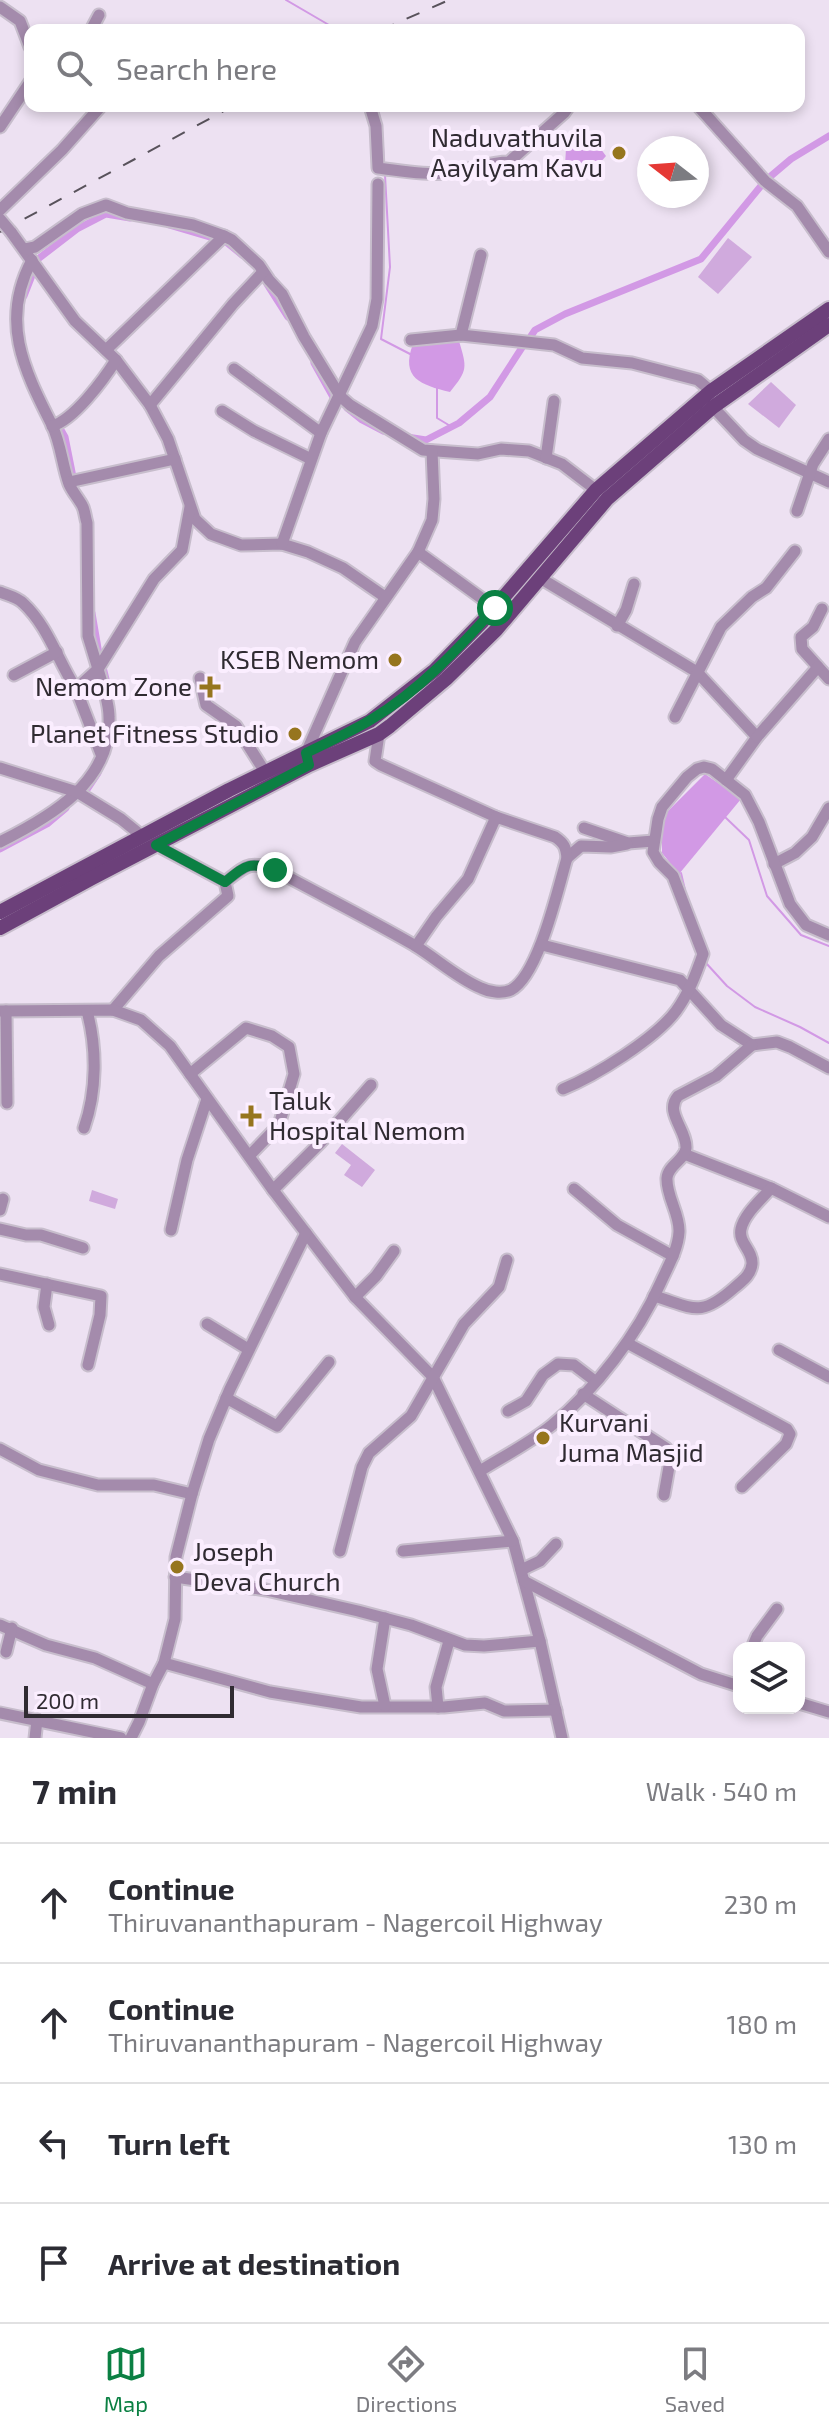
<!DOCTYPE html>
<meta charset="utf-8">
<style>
body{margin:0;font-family:"Exo 2",sans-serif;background:#f7f7f7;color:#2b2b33}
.controls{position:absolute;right:24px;bottom:24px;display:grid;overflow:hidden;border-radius:16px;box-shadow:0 4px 12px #0003}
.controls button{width:72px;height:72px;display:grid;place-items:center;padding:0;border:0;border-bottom:2px solid #e1e1e2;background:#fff;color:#2b2b33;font:40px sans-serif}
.compass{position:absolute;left:637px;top:136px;width:72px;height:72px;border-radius:50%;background:#fff;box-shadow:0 4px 12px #0003;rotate:287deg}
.scale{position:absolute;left:24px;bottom:20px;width:210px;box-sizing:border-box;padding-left:8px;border:4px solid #302b32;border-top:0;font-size:22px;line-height:28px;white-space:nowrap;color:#302b32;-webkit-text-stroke:6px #fbeeff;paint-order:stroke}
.stop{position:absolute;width:24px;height:24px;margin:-18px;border:6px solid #0b8043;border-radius:50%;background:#fff}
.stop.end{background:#0b8043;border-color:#fff;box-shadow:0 2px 8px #0008}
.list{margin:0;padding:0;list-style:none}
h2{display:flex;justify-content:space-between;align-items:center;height:104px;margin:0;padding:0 32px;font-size:34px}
h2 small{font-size:26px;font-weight:400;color:#7c7c81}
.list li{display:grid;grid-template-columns:52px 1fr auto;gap:24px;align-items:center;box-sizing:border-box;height:120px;padding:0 32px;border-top:2px solid #e1e1e2}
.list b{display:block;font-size:30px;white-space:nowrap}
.list p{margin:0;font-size:26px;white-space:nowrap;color:#7c7c81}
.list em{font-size:26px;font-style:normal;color:#7c7c81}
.icon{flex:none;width:44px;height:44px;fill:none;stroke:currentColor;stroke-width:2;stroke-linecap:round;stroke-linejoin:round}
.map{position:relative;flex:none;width:829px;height:1738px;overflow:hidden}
.search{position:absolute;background:#fff;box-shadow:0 4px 12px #0003;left:24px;right:24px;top:24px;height:88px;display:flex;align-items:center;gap:20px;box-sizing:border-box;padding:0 28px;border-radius:16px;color:#7c7c81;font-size:30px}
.sheet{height:584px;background:#fff}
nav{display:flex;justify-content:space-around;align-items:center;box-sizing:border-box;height:112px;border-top:2px solid #e1e1e2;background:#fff;font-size:22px;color:#7c7c81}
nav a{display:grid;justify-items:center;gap:4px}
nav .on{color:#0b8043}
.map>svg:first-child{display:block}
.green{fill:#d0aadd}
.water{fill:#d299e5}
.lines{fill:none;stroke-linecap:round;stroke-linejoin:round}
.stream{stroke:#d299e5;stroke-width:2}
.canal{stroke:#d299e5;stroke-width:7}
.minor-casing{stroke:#c7bdcc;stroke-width:15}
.major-casing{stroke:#c7bdcc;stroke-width:18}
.minor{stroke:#a48bac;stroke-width:11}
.major{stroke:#6c407a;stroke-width:14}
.rail{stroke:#58525b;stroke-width:2;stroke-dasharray:14 14;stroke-linecap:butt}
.minor-bridge-casing{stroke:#c7bdcc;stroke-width:15;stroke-linecap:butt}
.minor-bridge{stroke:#a48bac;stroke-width:11}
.route{stroke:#0b8043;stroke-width:10}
.poi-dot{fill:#96751e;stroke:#fbeeff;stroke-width:3}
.labels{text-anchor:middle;stroke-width:8;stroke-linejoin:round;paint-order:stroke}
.poi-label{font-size:26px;fill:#302b32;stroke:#fbeeff;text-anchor:end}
</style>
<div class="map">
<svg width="829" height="1738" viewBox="0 0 829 1738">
<rect width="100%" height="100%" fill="#ede1f2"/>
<g class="green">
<polygon points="728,238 752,257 718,294 698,277"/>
<polygon points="771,382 796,405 779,428 748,404"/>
<polygon points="342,1144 375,1170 362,1187 344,1175 351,1165 335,1153"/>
<polygon points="92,1190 118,1199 115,1209 89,1201"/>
</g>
<g class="water">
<polygon points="586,129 606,156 591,173 565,166 566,148"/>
<path d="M 459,341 C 467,368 468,370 450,392 C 421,385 400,378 413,344 Z"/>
<polygon points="705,774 741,799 679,874 662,853 662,826 666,813"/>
</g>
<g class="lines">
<g class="stream">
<polyline points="286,0 329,25 333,30"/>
<polyline points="378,106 380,121"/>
<polyline points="382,131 384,163"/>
<polyline points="385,175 390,267 381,339 412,355"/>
<polyline points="437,388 437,418 452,427"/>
<polyline points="725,817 749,840 767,896 801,935 829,946"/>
<polyline points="681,873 685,890"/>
<polyline points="706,963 727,986 755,1007 800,1027 829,1043"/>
</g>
<g class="canal">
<polyline points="169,225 213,238"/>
<polyline points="225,241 242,255"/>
<polyline points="38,259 77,229 106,214 130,218"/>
<polyline points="267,284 288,317"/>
<polyline points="24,296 33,273"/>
<polyline points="531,336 535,330 565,314 701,259 765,181 791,159 829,136"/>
<polyline points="314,363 333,397"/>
<polyline points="347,408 362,420 383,431"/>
<polyline points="61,430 65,437 73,477"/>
<polyline points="407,437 426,440 459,423 490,397 523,346"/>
<polyline points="92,613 99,654"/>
<polyline points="103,667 109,691"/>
<polyline points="86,791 98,773"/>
<polyline points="0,849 47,824 66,808"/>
</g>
<defs>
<g id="minor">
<polyline points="0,7 20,21 30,47"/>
<polyline points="91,30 99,15"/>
<path d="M 370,106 L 376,126 L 378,168 C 403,171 429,176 454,172 C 473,169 490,162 509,162 L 564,113 L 569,106"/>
<polyline points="698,106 765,181 797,206 829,252"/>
<polyline points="0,127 30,82"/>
<polyline points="0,210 62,150 101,106"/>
<polyline points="11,232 75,321 116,360 150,405 168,439 195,519 211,534 241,545 282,544 308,552 343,568 385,597"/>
<polyline points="25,249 35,247 82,214 106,205 127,213 193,225 224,236 232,240 259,265 269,280 282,294 304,337 340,396 350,405 423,450 478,454 501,449 529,451 562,464 596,490"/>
<path d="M 32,260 C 0,320 23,368 52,425 C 61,444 62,464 69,484 C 72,491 78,498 82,505 C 85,510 85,517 87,523 L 88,636 L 98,669 L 154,579 L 182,550 L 190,507"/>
<polyline points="461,335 481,255"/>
<polyline points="411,340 461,335 554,345 582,358 632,363 698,380 711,391"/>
<polyline points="106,350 224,236"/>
<polyline points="234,369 321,433"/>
<polyline points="150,405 233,304 263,272"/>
<polyline points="713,407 744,440 757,449 829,482"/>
<polyline points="222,411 254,431 311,459"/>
<path d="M 52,426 C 74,420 104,379 116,360"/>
<polyline points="546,458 554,401"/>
<polyline points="69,482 175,459"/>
<polyline points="797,511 813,464 829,439"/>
<polyline points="282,544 321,433 372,326 377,299 378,184"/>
<polyline points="418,552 495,608"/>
<polyline points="540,578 697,672 757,737 726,780"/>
<path d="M 0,592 C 7,595 17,597 23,603 C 48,626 58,661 76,689 L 98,669 C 102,684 109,701 109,717 C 112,782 50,817 0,842"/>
<polyline points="822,609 813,627 801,637 802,649 829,679"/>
<polyline points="617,626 626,610 634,584"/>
<polyline points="14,675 57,652"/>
<polyline points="200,678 206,705 236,726 265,772"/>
<polyline points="76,689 101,754"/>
<polyline points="675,717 721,627 752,597 766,588 795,551"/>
<polyline points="757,737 818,667"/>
<polyline points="306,753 355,642 418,552 432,520 434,499 432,451"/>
<polyline points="0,768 77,792 121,819 142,836"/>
<polyline points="584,828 628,843 654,841"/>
<polyline points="567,858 581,846 611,847 627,844"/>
<polyline points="774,864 795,853 812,837 829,808"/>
<path d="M 225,882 C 246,866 249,860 275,870 C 321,895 369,919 414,945 C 437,959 457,978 481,988 C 489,992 502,994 511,990 C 539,975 558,888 567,858 C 566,847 564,843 555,837 L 496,817 L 381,765 L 375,761 L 379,734"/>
<polyline points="542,945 680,980 721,1025 752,1045 777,1042 790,1047 829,1068"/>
<polyline points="416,946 436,917 468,879 496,817"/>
<polyline points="113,1010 159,956 228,896 225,882 156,845"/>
<polyline points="0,1011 113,1010 141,1020 170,1046 273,1190 355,1297 433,1377 513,1541 540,1641 562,1738"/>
<polyline points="6,1011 7,1103"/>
<polyline points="190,1074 246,1028 272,1036 289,1047 294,1074 279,1125 250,1155"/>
<path d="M 563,1089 C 595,1076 655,1039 676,1011 C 689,993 696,974 703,954 L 673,876 L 659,862 L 653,852 L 658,819 L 662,807 L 687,777 L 697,769 L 704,767 L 712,769 L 745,795 L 759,822 L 790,904 L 806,925 L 829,935"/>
<path d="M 84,1128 C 97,1091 97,1048 87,1011"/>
<polyline points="684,1154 771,1188 829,1217"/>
<polyline points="574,1189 617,1225 673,1256"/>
<polyline points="273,1190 320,1143 371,1085"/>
<polyline points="0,1210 3,1199"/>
<polyline points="0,1229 26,1235 41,1235 83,1248"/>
<polyline points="171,1230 187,1160 207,1099"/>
<polyline points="0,1274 101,1296 100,1315 88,1365"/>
<polyline points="47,1284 44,1307 49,1325"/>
<path d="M 654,1296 C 694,1308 700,1318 734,1288 C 742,1281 751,1275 752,1264 C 753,1250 738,1243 741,1229 C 744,1214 761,1200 771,1188"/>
<polyline points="355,1297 376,1276 394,1251"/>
<polyline points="207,1324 248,1349"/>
<polyline points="627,1343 787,1429 790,1434 786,1444 742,1487"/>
<polyline points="779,1350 829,1377"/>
<polyline points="583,1394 666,1448 670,1461 664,1495"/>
<polyline points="226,1398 277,1426 329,1362"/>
<polyline points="508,1411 526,1401 543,1375 558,1364 574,1365 595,1381"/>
<polyline points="0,1449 39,1470 98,1485 154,1485 192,1494 209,1439 230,1389 306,1233"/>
<path d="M 480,1471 C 504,1456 530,1443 552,1425 C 595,1390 638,1334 660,1284 C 667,1268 678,1250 679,1232 C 680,1214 666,1196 667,1178 C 668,1165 685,1160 686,1148 C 687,1130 664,1112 678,1096 L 716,1076 L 752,1045"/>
<polyline points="340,1551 362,1467 369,1453 411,1416 464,1324 499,1287 507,1260"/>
<polyline points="403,1551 513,1541"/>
<polyline points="521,1570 540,1561 556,1544"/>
<polyline points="175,1577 266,1590 358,1611 411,1625 465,1645 484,1646 540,1641"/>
<polyline points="524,1581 701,1674 739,1686"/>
<polyline points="0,1625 46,1645 95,1658 153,1684"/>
<polyline points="752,1648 757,1636 777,1609"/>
<polyline points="6,1652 12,1628"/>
<polyline points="164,1663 270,1692 361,1707 444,1707 485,1703 504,1711 556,1710"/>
<polyline points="799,1703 829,1712"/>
<polyline points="385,1706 377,1669 385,1618"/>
<polyline points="438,1707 436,1687 449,1641"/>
<polyline points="0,1713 121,1738"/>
<polyline points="35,1738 37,1720"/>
<polyline points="131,1738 139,1722 153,1684 164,1663 175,1619 176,1557 192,1494"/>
</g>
<g id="major">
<polyline points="0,912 229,790 370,721 435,670 483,621 596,490 711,391 829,309"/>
<polyline points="0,928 92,878 309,765 379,734 390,726 446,679 496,630 607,499 713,407 829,325"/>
</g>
</defs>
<use href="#minor" class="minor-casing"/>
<use href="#major" class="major-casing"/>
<use href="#minor" class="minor"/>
<use href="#major" class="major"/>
<g class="rail">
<polyline points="381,30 449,0"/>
<polyline points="0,232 233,106"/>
</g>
<defs>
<polyline id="minor-bridge" points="0,219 11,232"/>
</defs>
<use href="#minor-bridge" class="minor-bridge-casing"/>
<use href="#minor-bridge" class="minor-bridge"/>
</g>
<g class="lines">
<path class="route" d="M 275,870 C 249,861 246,865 225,882 L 156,845 L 309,765 L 306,753 C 328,742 351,732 372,719 C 419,691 459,648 495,608"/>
</g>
<g class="poi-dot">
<circle cx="619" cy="153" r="8"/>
<circle cx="395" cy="660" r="8"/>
<path d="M206 675h8v8h8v8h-8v8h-8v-8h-8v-8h8z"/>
<circle cx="295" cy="734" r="8"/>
<path d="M247 1104h8v8h8v8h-8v8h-8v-8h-8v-8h8z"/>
<circle cx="543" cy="1438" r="8"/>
<circle cx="177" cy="1567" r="8"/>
</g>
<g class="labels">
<g class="poi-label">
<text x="603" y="147">Naduvathuvila<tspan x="603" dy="30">Aayilyam Kavu</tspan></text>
<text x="379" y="669">KSEB Nemom</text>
<text x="192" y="696">Nemom Zone</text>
<text x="279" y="743">Planet Fitness Studio</text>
<text x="269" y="1110" text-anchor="start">Taluk<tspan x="269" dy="30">Hospital Nemom</tspan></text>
<text x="559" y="1432" text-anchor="start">Kurvani<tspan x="559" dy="30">Juma Masjid</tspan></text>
<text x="193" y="1561" text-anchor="start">Joseph<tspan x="193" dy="30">Deva Church</tspan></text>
</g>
</g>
</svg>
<div class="controls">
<button><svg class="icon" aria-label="layers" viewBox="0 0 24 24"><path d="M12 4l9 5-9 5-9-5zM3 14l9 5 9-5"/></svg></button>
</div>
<svg class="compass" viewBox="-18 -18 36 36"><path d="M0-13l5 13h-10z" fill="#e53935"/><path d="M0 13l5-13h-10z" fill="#7c7c81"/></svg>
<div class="scale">200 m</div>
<div class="stop" style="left:495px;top:608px"></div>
<div class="stop end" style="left:275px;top:870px"></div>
<div class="search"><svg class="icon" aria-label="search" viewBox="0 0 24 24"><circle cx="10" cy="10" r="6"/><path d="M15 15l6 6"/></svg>Search here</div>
</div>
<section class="sheet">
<h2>7 min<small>Walk · 540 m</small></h2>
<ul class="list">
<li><svg class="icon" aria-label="ahead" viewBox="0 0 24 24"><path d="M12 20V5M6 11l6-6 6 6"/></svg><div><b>Continue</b><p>Thiruvananthapuram - Nagercoil Highway</p></div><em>230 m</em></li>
<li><svg class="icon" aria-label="ahead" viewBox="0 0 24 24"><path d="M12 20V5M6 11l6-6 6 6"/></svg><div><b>Continue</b><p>Thiruvananthapuram - Nagercoil Highway</p></div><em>180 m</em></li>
<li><svg class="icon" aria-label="left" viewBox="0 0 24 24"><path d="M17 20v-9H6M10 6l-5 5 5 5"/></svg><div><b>Turn left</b></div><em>130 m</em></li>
<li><svg class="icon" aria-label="arrive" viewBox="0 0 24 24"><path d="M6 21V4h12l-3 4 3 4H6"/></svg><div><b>Arrive at destination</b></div></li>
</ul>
</section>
<nav>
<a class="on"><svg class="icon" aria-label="map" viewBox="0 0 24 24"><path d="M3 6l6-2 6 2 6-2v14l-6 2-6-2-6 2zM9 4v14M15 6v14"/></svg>Map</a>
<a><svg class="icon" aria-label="directions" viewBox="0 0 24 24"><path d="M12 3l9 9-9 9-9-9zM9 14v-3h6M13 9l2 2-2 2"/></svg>Directions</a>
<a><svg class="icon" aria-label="saved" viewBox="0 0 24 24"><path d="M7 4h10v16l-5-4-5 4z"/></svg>Saved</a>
</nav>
